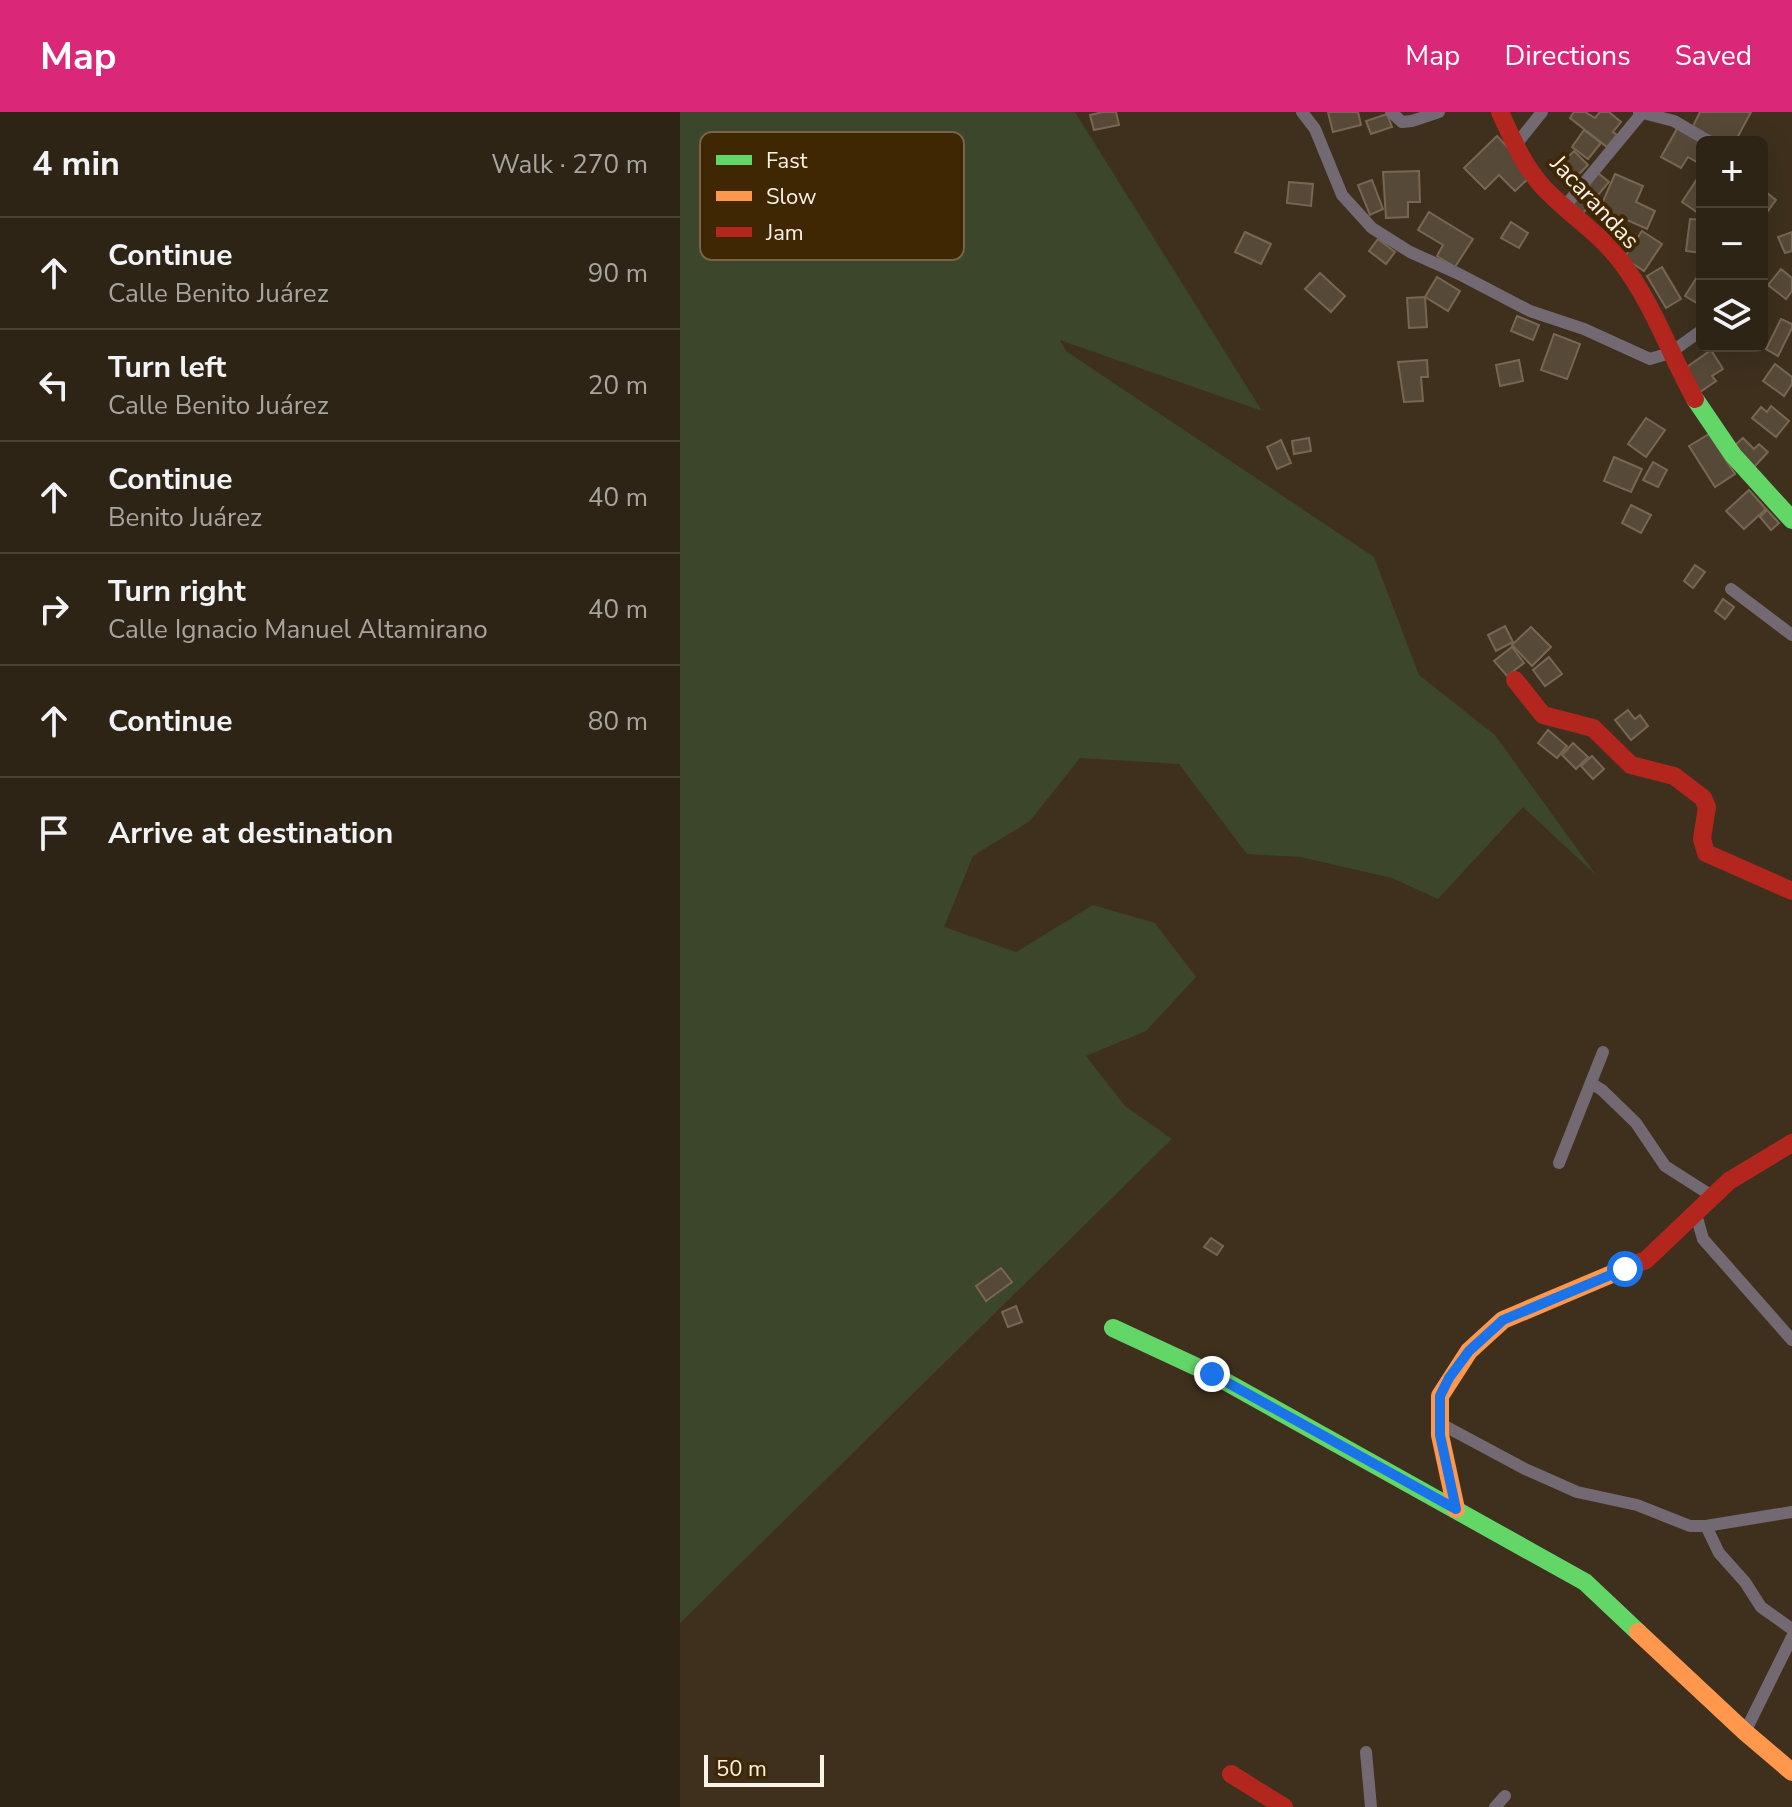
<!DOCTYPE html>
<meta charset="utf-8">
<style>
body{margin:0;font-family:"Nunito Sans",sans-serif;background:#3a3023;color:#f1f3f6}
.controls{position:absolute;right:24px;top:24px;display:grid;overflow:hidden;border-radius:12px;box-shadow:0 8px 32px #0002}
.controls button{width:72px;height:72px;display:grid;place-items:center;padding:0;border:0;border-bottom:2px solid #494135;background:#2e2416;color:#f1f3f6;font:40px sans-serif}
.scale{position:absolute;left:24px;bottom:20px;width:120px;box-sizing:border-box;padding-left:8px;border:4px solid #fdf2e6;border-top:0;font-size:22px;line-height:28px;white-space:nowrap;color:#fdf2e6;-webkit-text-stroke:6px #402704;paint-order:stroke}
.stop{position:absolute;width:24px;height:24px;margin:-18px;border:6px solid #1a73e8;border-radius:50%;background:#fff}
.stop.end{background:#1a73e8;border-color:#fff;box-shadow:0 2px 8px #0008}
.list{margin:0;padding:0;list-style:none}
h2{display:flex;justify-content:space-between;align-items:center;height:104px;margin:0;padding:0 32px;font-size:34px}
h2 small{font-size:26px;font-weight:400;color:#a7a4a1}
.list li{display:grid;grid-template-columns:52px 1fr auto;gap:24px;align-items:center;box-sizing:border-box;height:112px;padding:0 32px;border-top:2px solid #494135}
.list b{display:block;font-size:30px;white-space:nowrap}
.list p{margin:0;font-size:26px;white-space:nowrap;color:#a7a4a1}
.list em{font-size:26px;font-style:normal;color:#a7a4a1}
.icon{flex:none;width:44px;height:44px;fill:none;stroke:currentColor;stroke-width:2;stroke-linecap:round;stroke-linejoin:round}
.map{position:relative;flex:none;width:1112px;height:1695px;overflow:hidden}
header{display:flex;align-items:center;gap:48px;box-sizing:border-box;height:112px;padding:0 40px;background:#db2777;color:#fff}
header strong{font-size:38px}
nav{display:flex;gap:44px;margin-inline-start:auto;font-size:28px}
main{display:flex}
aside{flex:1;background:#2e2416}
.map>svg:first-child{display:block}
.green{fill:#3b462a}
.building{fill:#574938;stroke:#776752;stroke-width:2}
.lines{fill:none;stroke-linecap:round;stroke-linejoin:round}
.street{stroke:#726972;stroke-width:12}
.fast{stroke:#63d668;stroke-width:18}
.slow{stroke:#ff974d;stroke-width:18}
.jam{stroke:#b3261e;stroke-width:18}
.route{stroke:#1a73e8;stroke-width:10}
.labels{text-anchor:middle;stroke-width:8;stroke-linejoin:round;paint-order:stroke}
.street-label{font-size:24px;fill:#fdf2e6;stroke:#402704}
.key{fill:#402704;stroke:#796448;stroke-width:2}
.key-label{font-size:22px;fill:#fdf2e6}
</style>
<header>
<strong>Map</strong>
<nav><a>Map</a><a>Directions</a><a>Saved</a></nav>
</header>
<main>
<aside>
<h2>4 min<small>Walk · 270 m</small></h2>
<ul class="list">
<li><svg class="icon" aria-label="ahead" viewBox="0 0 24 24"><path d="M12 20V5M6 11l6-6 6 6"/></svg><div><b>Continue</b><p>Calle Benito Juárez</p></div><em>90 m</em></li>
<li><svg class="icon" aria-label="left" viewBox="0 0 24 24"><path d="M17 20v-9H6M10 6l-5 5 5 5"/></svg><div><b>Turn left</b><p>Calle Benito Juárez</p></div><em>20 m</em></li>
<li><svg class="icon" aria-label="ahead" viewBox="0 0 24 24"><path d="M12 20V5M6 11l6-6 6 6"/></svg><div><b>Continue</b><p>Benito Juárez</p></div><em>40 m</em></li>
<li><svg class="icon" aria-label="right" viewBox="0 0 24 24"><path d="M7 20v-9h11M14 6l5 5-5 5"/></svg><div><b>Turn right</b><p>Calle Ignacio Manuel Altamirano</p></div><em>40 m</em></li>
<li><svg class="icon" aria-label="ahead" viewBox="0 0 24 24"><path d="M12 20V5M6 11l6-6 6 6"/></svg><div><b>Continue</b></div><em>80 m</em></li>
<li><svg class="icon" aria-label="arrive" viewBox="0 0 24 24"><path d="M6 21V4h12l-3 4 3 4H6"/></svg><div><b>Arrive at destination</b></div></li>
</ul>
</aside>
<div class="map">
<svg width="1112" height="1695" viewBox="0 0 1112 1695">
<rect width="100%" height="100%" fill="#3e301d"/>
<polygon class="green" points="0,0 395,0 582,299 380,228 386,239 694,445 739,563 815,623 916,763 843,695 758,787 712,766 620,745 567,742 499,652 400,646 350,709 293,744 264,815 336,840 413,793 475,811 516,865 466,919 406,944 445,994 492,1027 0,1511"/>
<g class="building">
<polygon points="423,0 436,0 439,13 414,18 410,3"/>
<polygon points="648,0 678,0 681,13 653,20"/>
<polygon points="894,0 905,0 915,6 920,0 929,0 941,10 933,20 937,23 927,35 890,6"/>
<polygon points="1020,0 1071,0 1055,30 1038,30 1012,16"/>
<polygon points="707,2 712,15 691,22 686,9"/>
<polygon points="998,15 1022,30 1022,53 1008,45 1001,56 981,45"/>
<polygon points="904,18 921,31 908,47 892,35"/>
<polygon points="817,24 853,62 835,79 819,63 805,77 784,56"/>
<polygon points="894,39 908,53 897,64 883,50"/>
<polygon points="739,59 740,90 728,90 728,105 706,106 703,60"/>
<polygon points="918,61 929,70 903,101 893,92"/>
<polygon points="935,62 963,74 956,90 975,99 967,117 920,96"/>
<polygon points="1019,64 1022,66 1021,103 1002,90"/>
<polygon points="692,68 703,97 690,103 678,73"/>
<polygon points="609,70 633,72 631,94 607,91"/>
<polygon points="1082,77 1096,88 1082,107"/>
<polygon points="749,100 793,127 775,155 757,144 763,133 738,118"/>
<polygon points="1010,107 1022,108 1022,141 1006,139"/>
<polygon points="831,110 848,121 839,136 821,126"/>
<polygon points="962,119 982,132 964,159 944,146"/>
<polygon points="565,120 591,132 581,152 555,140"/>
<polygon points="1112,120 1112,139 1105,141 1098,125"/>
<polygon points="698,127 715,140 706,152 689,139"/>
<polygon points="982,155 1001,187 986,196 967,164"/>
<polygon points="1101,157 1112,166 1112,179 1106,187 1088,173"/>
<polygon points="640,161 665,184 651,200 625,177"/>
<polygon points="757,165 780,179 768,199 745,185"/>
<polygon points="1017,165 1022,168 1022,194 1005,184"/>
<polygon points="745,185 747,215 729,216 727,186"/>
<polygon points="837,204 859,213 853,228 831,219"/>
<polygon points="1101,207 1112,212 1112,216 1098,244 1086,237"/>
<polygon points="874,222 900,232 887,267 861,258"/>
<polygon points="1031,238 1043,257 1032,264 1036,269 1020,280 1004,257"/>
<polygon points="747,248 748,265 741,265 743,289 724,290 718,250"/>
<polygon points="839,248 843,269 820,274 816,253"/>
<polygon points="1095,252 1112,265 1112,272 1104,284 1083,269"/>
<polygon points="1091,294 1109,309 1096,325 1072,306 1081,295 1087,300"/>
<polygon points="966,306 985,318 966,345 948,332"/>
<polygon points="1029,322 1055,362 1035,375 1009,334"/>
<polygon points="629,326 631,339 614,342 612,329"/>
<polygon points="1063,326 1074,337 1079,332 1088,340 1074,355 1053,335"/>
<polygon points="601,328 611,351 597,357 587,335"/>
<polygon points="934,345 962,357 951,380 924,369"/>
<polygon points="973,350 987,358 978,375 963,368"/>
<polygon points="1069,378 1086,397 1064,417 1046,399"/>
<polygon points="951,393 971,403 961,421 942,411"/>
<polygon points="1087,398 1099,411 1091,418 1080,405"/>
<polygon points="1015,453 1025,460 1013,476 1004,469"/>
<polygon points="1043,487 1054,495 1045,507 1035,499"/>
<polygon points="825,514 833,530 816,539 808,523"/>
<polygon points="851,515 871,535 852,554 832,533"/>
<polygon points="832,535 844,551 827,564 814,549"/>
<polygon points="869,545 882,562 865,574 853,558"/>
<polygon points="948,598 955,607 960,603 968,614 951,628 935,608"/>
<polygon points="868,618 887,634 877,646 858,631"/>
<polygon points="893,631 908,645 896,657 882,643"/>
<polygon points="912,644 924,657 913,667 901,654"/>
<polygon points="531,1126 543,1134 537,1143 524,1135"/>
<polygon points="321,1156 332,1170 306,1189 296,1174"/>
<polygon points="336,1194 342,1210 328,1215 322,1200"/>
</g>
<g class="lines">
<g class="street">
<polyline points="622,0 635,17 662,83 692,116 730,140 779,162 850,199 904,217 970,247 990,241 1022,218"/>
<polyline points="711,0 722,10 732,9 759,0"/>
<polyline points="959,0 994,9 1030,30"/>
<polyline points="834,35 862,0"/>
<polyline points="885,94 962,1"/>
<polyline points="1051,477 1112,523"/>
<polyline points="911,971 922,978 956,1011 985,1054 1032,1084"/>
<polyline points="879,1051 923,940"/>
<polyline points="1015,1099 1023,1127 1112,1228"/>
<polyline points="761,1312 845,1357 897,1380 957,1393 1010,1414 1026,1414 1112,1400"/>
<polyline points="1026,1414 1039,1441 1065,1470 1081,1495 1112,1517"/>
<polyline points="1065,1620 1112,1525"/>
<polyline points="686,1640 691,1695"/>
<polyline points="815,1695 825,1684"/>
</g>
<g class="fast">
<polyline points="1015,287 1053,343 1112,408"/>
<polyline points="433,1216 532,1262 905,1470 958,1520"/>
</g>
<g class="slow">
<polyline points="776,1397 760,1323 760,1284 789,1239 823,1208 953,1153"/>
<polyline points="958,1520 1065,1620 1112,1660"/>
</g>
<g class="jam">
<path d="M 820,0 C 832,26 843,53 863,75 C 888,102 920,121 942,151 C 973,192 990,242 1015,287"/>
<polyline points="835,568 863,603 913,616 951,653 994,664 1023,686 1027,695 1022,727 1026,741 1112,779"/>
<polyline points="953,1153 966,1148 1049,1069 1112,1031"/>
<polyline points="551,1662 604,1695"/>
</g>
</g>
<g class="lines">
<polyline class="route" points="532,1262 776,1397 760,1323 760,1284 769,1266 789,1239 823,1208 945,1157"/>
</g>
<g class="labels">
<g class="street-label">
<text transform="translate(915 90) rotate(47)" y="8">Jacarandas</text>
</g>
</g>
<rect x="20" y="20" width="264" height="128" rx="12" class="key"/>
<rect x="36" y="43" width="36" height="10" fill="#63d668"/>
<rect x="36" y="79" width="36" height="10" fill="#ff974d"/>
<rect x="36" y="115" width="36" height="10" fill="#b3261e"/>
<g class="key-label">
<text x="86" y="56">Fast</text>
<text x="86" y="92">Slow</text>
<text x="86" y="128">Jam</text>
</g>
</svg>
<div class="controls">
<button>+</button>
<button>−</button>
<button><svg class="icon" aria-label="layers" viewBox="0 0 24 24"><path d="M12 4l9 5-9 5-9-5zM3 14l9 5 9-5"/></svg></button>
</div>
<div class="scale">50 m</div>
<div class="stop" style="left:945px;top:1157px"></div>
<div class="stop end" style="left:532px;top:1262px"></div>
</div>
</main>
